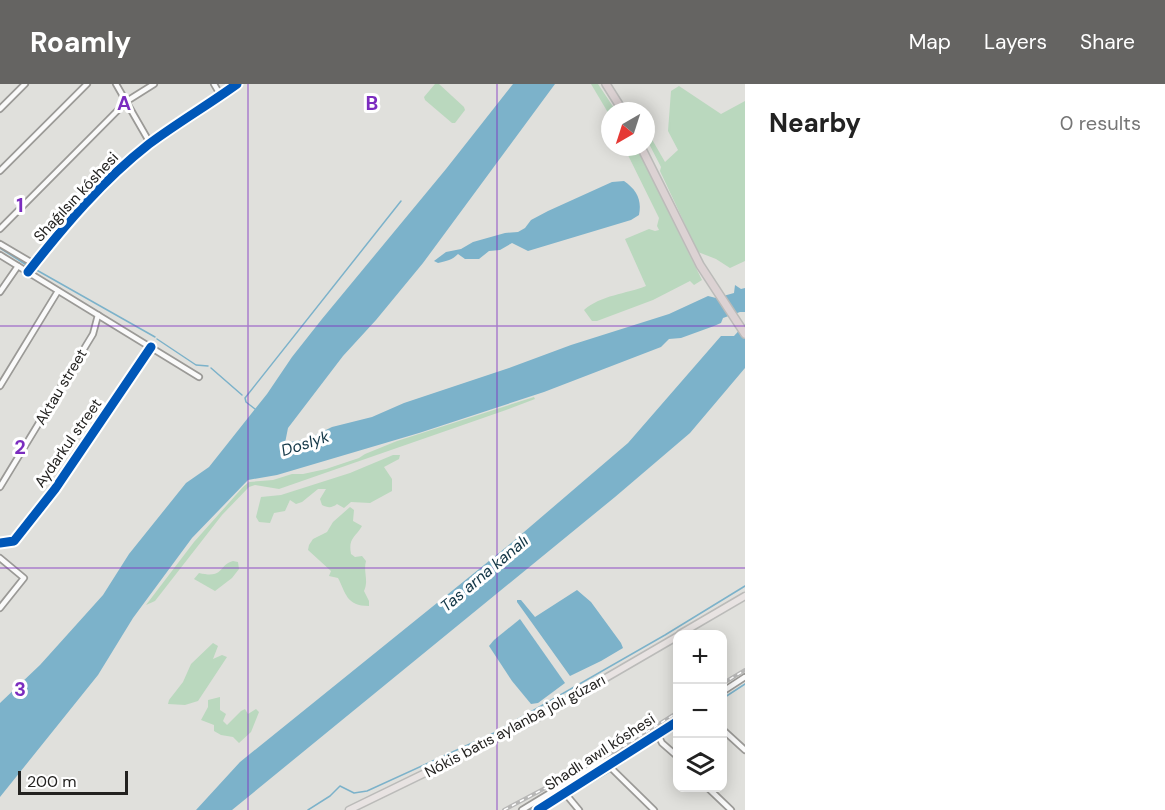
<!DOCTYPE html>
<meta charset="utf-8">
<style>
body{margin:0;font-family:"DM Sans",sans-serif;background:#f6f6f6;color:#222}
.controls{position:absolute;right:18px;bottom:18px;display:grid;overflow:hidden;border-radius:12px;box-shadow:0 3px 15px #0003}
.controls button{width:54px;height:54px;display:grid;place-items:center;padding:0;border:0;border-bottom:2px solid #e0e0e0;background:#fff;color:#222;font:30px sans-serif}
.compass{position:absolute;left:601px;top:18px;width:54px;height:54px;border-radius:50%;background:#fff;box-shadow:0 3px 15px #0003;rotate:219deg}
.scale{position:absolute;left:18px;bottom:15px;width:110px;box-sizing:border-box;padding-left:6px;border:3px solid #232220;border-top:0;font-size:16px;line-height:21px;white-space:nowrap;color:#232220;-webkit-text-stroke:4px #fff;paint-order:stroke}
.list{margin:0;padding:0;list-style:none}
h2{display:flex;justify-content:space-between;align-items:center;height:78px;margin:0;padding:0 24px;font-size:26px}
h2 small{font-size:20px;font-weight:400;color:#767676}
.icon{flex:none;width:33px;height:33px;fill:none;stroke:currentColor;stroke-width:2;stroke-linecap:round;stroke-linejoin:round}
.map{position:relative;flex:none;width:745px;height:726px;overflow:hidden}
header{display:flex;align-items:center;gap:36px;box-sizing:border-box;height:84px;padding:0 30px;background:#656462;color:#fff}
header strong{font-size:28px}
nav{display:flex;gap:33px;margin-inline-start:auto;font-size:21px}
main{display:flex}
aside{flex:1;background:#fff}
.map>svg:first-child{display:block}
.green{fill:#bad8be}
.water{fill:#7cb2ca}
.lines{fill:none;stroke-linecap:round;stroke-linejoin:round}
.stream{stroke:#7cb2ca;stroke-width:1.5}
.minor-casing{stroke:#9b9a97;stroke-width:8}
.major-casing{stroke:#bbbbb9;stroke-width:9}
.highway-casing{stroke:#bbbbb9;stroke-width:10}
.minor{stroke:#fafafa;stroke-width:4.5}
.major{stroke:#e8e3e2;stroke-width:6}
.highway{stroke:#dcd2d3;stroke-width:7}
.rail-casing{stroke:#b7b7b6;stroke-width:4}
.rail{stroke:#fff;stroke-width:1.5;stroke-dasharray:4.5;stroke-linecap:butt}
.cycleway-casing{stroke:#fff;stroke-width:13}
.cycleway{stroke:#0057b8;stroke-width:9}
.grid{fill:none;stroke:#7b2cbf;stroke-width:1.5;stroke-opacity:0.55}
.labels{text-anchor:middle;stroke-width:6;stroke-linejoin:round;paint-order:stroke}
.street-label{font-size:15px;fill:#232220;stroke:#fff}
.water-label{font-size:16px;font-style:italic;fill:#123646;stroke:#fff}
.grid-label{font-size:20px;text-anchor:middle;font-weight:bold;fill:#7b2cbf;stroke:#fff;stroke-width:6;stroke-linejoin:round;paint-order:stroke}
</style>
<header>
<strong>Roamly</strong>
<nav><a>Map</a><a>Layers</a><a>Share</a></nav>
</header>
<main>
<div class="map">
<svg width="745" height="726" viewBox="0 0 745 726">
<rect width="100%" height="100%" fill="#e0e0dc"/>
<g class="green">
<polygon points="435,0 439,0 464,23 465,26 455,39 452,39 425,16 424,13"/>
<polygon points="591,0 598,0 616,27 610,27 610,32"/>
<polygon points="679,2 721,30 745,17 745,177 730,184 716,175 698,168 660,87 661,83 646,54 646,45 665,78 678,66 668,47 671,7"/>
<path d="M 624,63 L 636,63 L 702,196 L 694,201 L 690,197 L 653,216 L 597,237 L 592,237 L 584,226 C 601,211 626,210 646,202 L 625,155 L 649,145 L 655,147 L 659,146 L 657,142 L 659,134 Z"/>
<polygon points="534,313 535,315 506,326 279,405 255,401 249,403 222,431 155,517 146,521 194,458 243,403 249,398 273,396 292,390 303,390 326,385 359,374 365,370 397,357"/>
<path d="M 393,371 L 400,371 L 399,375 L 384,383 L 392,395 L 392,407 L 370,419 L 351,418 L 344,424 L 337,420 C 332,424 328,424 322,421 L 320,415 L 326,405 L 318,405 L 302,418 L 296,420 L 290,416 L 285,427 L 274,429 L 270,439 L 259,438 L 256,433 L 261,413 L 281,411 L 350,389 Z"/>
<path d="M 350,423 L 354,426 L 353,437 L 362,442 C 355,454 348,454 351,470 L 355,473 L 362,472 L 366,477 C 363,488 369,496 364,507 L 369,517 L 369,522 C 346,522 346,509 338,494 L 329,492 L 331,487 L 308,466 L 309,461 L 313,455 L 327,448 L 333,438 Z"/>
<path d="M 233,477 L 238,478 L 239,485 L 232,494 L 215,507 L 194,495 L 199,489 C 225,495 218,481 233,477 Z"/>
<polygon points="213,559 218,562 213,575 222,571 227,573 198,617 185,621 168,620 169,616 183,598 191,580"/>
<polygon points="220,613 220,626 226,630 223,637 227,641 241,627 245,625 248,630 256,625 259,628 251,648 239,659 233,653 221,651 214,647 214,641 201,636 208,623 208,616"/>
</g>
<g class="water">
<polygon points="513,0 555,0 423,179 376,236 343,272 288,344 285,359 307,355 332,343 372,333 404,319 509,284 571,261 669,230 708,212 716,214 734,209 735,201 741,205 745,204 745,228 740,228 723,234 721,239 714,242 681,254 669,255 661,263 544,308 419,349 277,391 248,396 192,454 133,534 98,591 0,713 0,619 40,581 103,511 129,470 186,399 209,383 267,310 292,273 322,235 446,85"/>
<path d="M 624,97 C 637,106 642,116 639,131 L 631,136 L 528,167 L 512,159 L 500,166 L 489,167 L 479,175 L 465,175 L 458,170 C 452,176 447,177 438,179 L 434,177 L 446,168 L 461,165 L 473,158 L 505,149 L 518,148 L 525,144 L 531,136 L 548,127 L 612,98 Z"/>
<polygon points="745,240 745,284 690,349 615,413 232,726 196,726 240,678 510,460 628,359 721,252 734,252"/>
<polygon points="577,506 591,518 621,559 623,564 601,577 570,592 517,518 517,516 521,516 535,533"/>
<polygon points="520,535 565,599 538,619 531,620 512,597 489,562 494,556"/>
</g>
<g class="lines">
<g class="stream">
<polyline points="0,164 28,182"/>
<polyline points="33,184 155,253"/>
<polyline points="157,255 196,281 208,282"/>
<polyline points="211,284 242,311"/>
<polyline points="255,325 246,318 245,314 401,117"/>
<polyline points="722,615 745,600"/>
<polyline points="664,652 678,644"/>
<polyline points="616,683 657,656"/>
<polyline points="572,710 609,688"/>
<polyline points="550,722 563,714"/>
<polyline points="308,726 330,712 340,702 354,709 367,707 494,649 665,551 745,502"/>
<polyline points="529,726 543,720"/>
</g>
<defs>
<g id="minor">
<polyline points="116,0 150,59"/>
<polyline points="214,0 221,12"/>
<polyline points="0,25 25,0"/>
<polyline points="0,87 87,0"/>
<polyline points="0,145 127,17 154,0"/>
<polyline points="0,160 34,180"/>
<polyline points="0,171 199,293"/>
<path d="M 28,188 C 64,142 103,96 149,60 C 177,39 208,21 237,0"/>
<polyline points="0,208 18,182"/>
<polyline points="0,302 58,207"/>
<polyline points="0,403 93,250 98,231"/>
<polyline points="0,459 14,457 55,405 151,263"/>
<polyline points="0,474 24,494 0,524"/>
<polyline points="722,608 745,593"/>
<polyline points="722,645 745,666"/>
<polyline points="657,649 662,659 678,673"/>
<polyline points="608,681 654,726"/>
<polyline points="559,702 579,726"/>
<polyline points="708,704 731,726"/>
<polyline points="522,726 609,673 623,670"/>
<polyline points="538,726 678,637"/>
</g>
<g id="major">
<polyline points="680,550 745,512"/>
<polyline points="349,726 530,638 678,552"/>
</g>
<g id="highway">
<polyline points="606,0 623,27"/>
<polyline points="641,63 700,181 745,250"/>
</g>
</defs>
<use href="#minor" class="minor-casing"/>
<use href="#major" class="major-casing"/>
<use href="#highway" class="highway-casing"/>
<use href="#minor" class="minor"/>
<use href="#major" class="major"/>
<use href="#highway" class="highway"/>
<defs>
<g id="rail">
<polyline points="722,600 745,586"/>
<polyline points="504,726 626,661 678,628"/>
</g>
</defs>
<use href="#rail" class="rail-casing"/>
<use href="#rail" class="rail"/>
<defs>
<g id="cycleway">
<path d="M 28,188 C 64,142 103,96 149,60 C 177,39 208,21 237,0"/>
<polyline points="0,459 14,457 55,405 151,263"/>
<polyline points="538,726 678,637"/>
</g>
</defs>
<use href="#cycleway" class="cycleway-casing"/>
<use href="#cycleway" class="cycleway"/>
</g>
<path class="grid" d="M 248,0 L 248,726M 497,0 L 497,726M 0,242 L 745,242M 0,484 L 745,484"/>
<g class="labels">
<g class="street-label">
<text transform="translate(76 113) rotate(-47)" y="5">Shaǵılsın kóshesi</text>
<text transform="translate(61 303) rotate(-59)" y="5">Aktau street</text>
<text transform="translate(68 359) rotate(-55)" y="5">Aydarkul street</text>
<text transform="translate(515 642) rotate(-28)" y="5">Nókis batıs aylanba jolı gúzarı</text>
<text transform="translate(600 668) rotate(-33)" y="5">Shadlı awıl kóshesi</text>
</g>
<g class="water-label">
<text transform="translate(305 359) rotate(-18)" y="6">Doslyk</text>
<text transform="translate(484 489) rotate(-40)" y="6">Tas arna kanalı</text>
</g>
</g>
<g class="grid-label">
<text x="124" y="26">A</text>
<text x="372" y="26">B</text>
<text x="20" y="128">1</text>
<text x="20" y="370">2</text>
<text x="20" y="612">3</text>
</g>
</svg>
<div class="controls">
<button>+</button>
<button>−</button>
<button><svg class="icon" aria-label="layers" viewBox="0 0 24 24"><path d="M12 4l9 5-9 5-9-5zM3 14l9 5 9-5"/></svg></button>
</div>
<svg class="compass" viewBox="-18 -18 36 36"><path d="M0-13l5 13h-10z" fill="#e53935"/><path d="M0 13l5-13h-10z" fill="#767676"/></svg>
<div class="scale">200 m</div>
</div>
<aside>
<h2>Nearby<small>0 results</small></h2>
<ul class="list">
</ul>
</aside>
</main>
